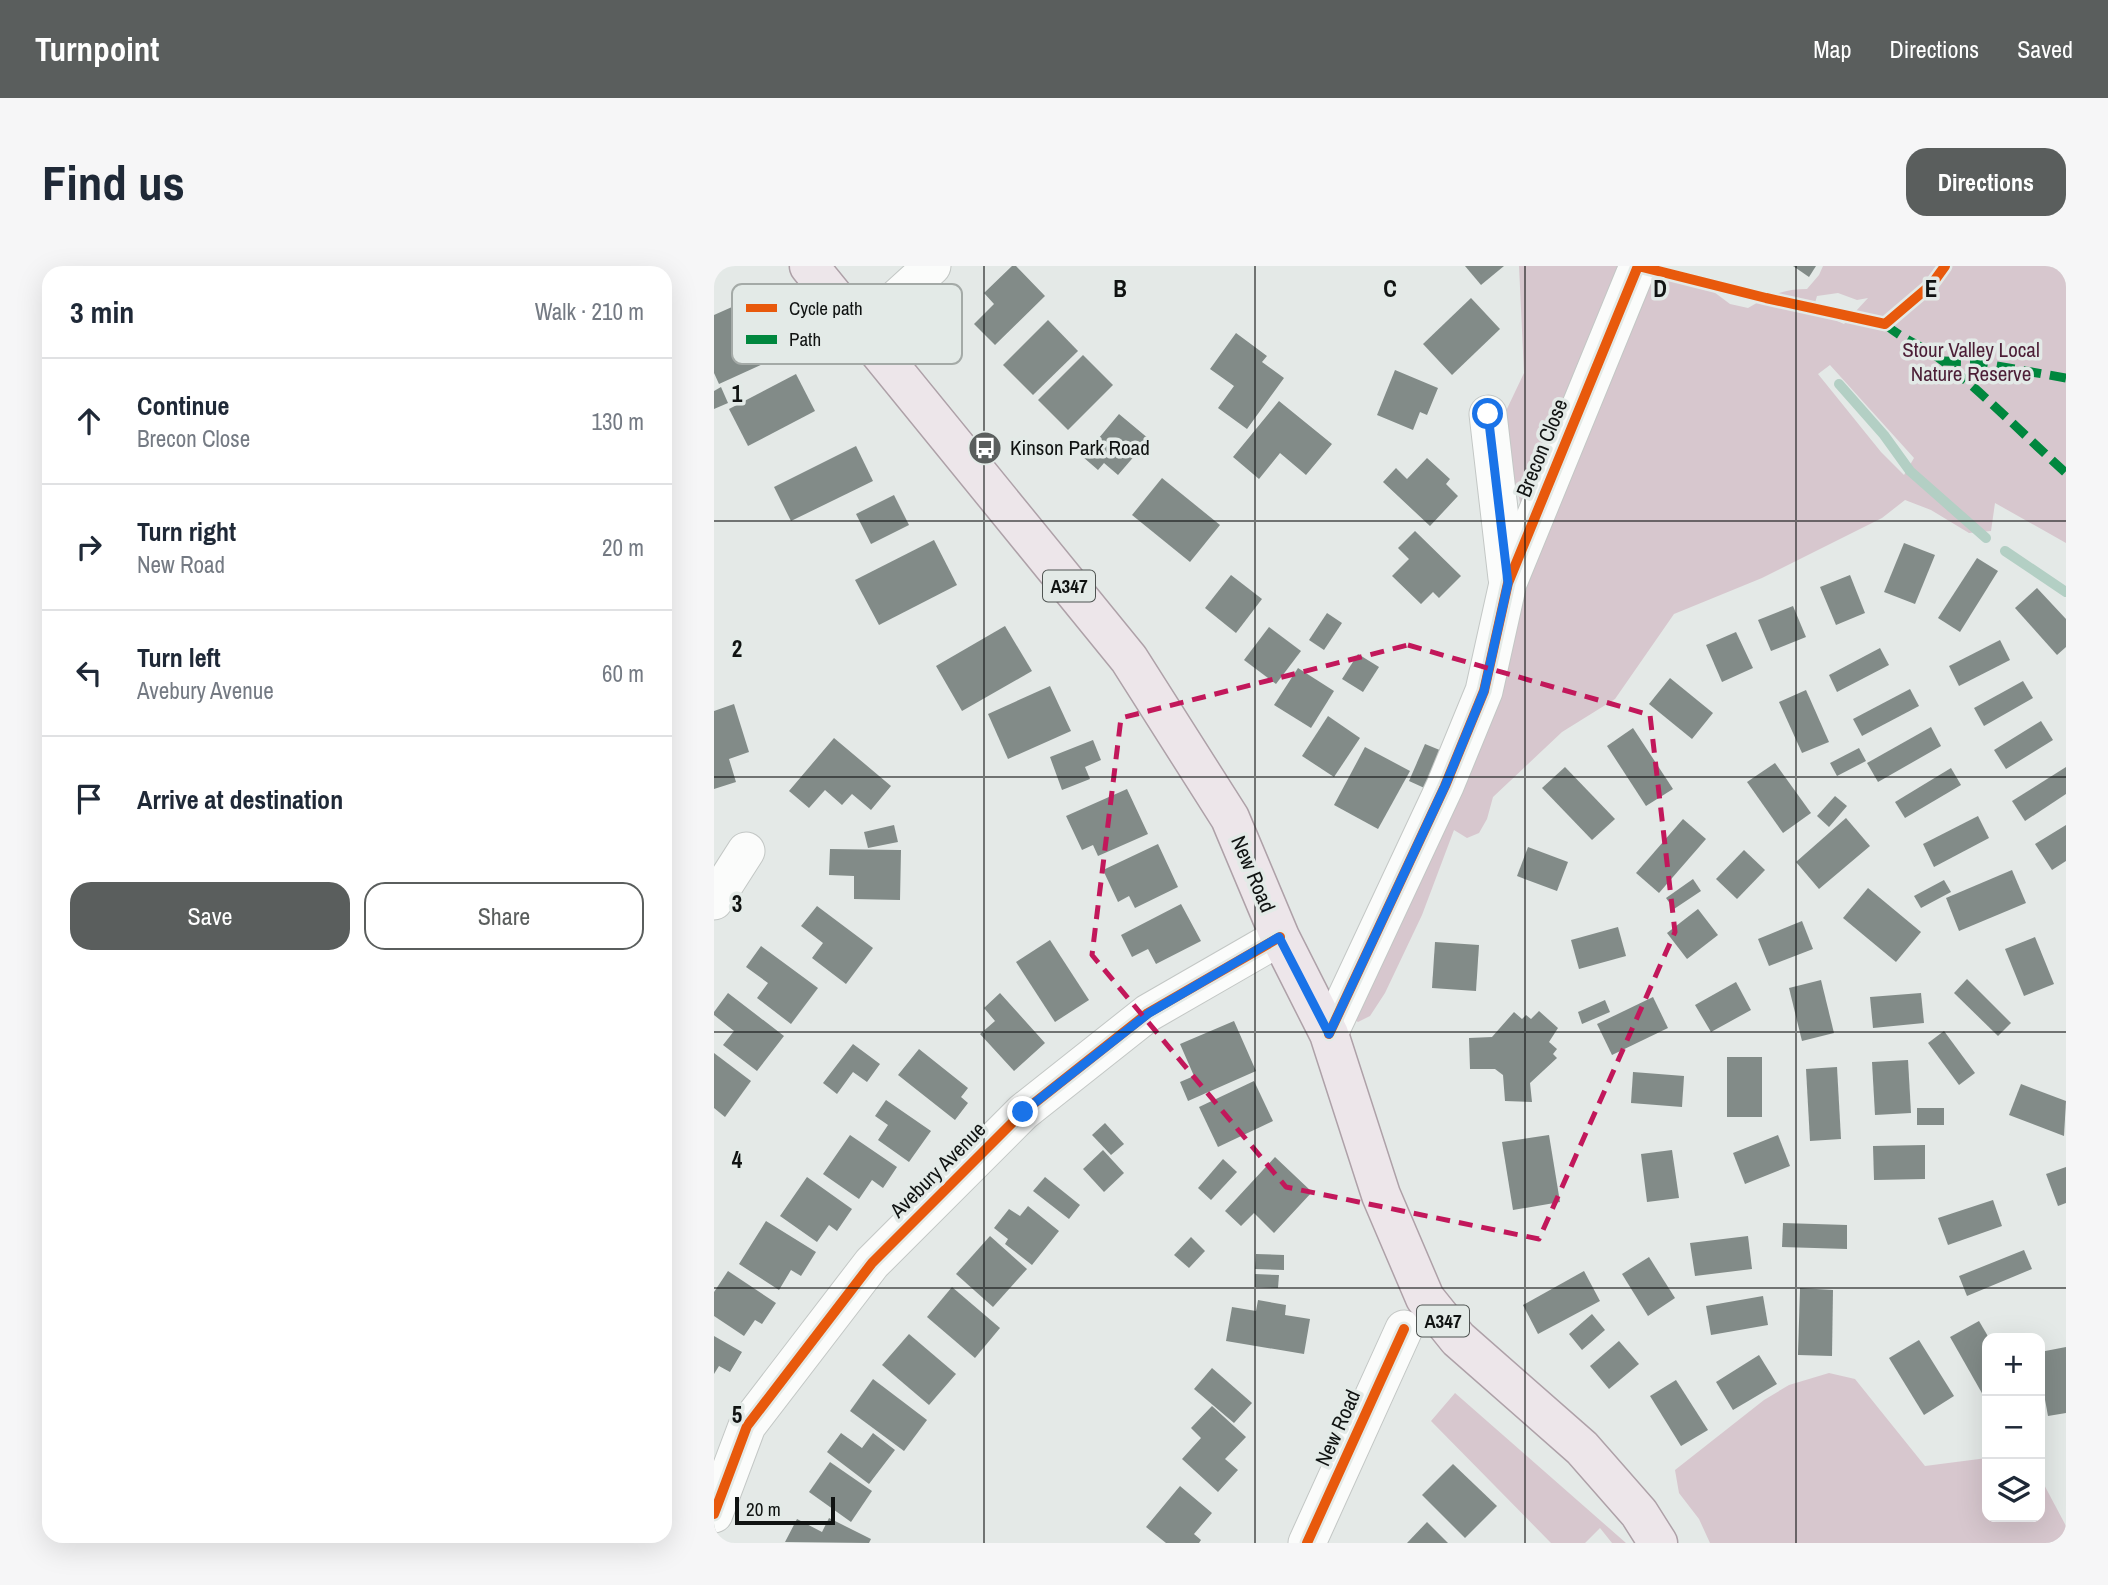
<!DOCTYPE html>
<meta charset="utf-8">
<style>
body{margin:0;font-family:"Archivo Narrow",sans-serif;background:#f6f6f7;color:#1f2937}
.controls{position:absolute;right:21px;bottom:21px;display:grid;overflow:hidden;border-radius:14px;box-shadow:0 7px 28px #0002}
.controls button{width:63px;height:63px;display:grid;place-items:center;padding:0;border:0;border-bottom:2px solid #e0e1e3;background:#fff;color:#1f2937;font:35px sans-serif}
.scale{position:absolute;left:21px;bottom:18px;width:100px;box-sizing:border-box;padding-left:7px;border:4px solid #101312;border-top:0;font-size:19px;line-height:24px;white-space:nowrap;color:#101312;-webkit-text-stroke:5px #e3eae7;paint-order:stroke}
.stop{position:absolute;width:21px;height:21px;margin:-16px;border:5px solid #1a73e8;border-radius:50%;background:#fff}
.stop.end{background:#1a73e8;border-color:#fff;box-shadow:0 2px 7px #0008}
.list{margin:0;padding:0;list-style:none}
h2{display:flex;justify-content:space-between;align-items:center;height:91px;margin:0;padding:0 28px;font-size:30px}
h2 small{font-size:23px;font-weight:400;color:#747a83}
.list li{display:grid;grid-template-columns:46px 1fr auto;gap:21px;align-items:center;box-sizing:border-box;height:126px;padding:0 28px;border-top:2px solid #e0e1e3}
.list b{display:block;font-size:26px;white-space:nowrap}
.list p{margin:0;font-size:23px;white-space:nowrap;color:#747a83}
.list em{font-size:23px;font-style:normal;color:#747a83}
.actions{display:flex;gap:14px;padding:21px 28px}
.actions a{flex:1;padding:16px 0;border:2px solid #5a5e5d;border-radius:21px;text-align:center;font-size:24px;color:#5a5e5d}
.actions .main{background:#5a5e5d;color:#fff}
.icon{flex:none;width:38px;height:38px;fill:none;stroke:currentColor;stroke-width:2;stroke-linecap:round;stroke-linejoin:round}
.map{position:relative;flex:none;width:1352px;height:1277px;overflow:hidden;border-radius:21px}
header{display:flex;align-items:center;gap:42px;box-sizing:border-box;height:98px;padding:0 35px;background:#5a5e5d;color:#fff}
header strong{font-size:33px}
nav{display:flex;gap:38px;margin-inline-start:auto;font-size:24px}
.intro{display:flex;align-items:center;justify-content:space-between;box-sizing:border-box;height:168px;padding:0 42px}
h1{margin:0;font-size:49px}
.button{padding:18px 32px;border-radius:21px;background:#5a5e5d;color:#fff;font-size:24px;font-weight:700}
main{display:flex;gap:42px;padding:0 42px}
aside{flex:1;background:#fff;border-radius:21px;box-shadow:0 7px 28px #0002}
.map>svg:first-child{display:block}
.green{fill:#d7c7ce;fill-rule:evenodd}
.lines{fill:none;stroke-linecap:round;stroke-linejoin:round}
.stream{stroke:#b3cfc4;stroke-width:10}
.building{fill:#828b88}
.minor-casing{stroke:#c3c7c5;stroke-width:39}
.primary-casing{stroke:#aea1a8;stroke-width:41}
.minor{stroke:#fbfcfb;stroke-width:37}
.primary{stroke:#ede6ea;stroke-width:38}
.quiet{stroke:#00873e;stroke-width:9;stroke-dasharray:18 9;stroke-linecap:butt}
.cycleway-casing{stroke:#e3eae7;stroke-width:15}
.cycleway{stroke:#e8590c;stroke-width:10}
.route{stroke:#1a73e8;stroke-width:9}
.marked{fill:none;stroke:#c2185b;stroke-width:5;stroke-dasharray:14 9;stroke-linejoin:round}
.grid{fill:none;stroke:#101312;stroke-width:2;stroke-opacity:0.55}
.labels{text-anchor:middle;stroke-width:7;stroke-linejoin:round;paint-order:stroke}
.shield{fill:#e3eae7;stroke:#4f5452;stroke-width:2}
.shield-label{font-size:19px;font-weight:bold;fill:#101312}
.park-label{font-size:21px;fill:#4c1e36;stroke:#e3eae7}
.poi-label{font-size:21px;fill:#101312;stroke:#e3eae7;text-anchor:start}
.street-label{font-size:21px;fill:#101312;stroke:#e3eae7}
.key{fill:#e3eae7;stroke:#a4aaa7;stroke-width:2}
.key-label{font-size:19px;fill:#101312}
.grid-label{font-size:23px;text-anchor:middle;font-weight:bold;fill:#101312;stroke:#e3eae7;stroke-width:7;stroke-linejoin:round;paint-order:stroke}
</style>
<header>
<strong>Turnpoint</strong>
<nav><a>Map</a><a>Directions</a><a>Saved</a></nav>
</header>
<div class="intro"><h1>Find us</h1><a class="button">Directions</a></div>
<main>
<aside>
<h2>3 min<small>Walk · 210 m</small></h2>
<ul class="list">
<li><svg class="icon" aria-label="ahead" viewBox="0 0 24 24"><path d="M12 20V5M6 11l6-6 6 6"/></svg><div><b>Continue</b><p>Brecon Close</p></div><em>130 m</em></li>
<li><svg class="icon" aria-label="right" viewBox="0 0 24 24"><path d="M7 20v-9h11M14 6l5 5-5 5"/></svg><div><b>Turn right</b><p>New Road</p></div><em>20 m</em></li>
<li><svg class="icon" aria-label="left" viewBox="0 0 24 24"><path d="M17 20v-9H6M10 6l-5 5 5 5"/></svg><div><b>Turn left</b><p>Avebury Avenue</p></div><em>60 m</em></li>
<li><svg class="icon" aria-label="arrive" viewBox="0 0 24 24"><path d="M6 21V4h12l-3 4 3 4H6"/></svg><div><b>Arrive at destination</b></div></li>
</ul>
<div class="actions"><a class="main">Save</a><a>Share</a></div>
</aside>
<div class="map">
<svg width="1352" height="1277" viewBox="0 0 1352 1277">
<rect width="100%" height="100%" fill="#e4e9e7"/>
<g class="green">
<path d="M 805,0 L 915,0 L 931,9 L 944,4 L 962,6 L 988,17 L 1016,38 L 1034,42 C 1054,30 1069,23 1093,23 L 1105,9 L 1109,0 L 1352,0 L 1352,277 L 1281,237 L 1277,265 L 1255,267 L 1217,244 L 1191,234 L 1168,252 L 1048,312 L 960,348 L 901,433 L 848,466 L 779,531 L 773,553 L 765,567 L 753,572 L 740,564 L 708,649 L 671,727 L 656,750 L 644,756 L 637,751 L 809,256 L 805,231 L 786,213 L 782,166 L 810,107 ZM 1124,27 L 1143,34 L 1154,32 L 1130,58 L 1099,44 L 1103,30 ZM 1116,99 L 1200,192 L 1190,209 L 1167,186 L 1104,108 Z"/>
<polygon points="1115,1107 1141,1113 1211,1200 1273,1192 1273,1251 1326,1251 1326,1211 1352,1260 1352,1277 996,1277 985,1253 965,1227 961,1204 1050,1134 1075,1119"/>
<polygon points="741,1127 912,1277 898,1277 886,1262 871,1277 837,1277 717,1155"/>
</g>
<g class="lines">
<g class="stream">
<polyline points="1125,118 1170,169 1196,205 1272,272"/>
<polyline points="1291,285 1352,326"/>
</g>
</g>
<g class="building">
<polygon points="298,0 302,0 331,30 281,79 260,58 280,38 270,27"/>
<polygon points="751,0 790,0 767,19"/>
<polygon points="1079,0 1102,0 1095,11"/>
<polygon points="757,32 786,63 738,109 709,78"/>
<polygon points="27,37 53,96 5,118 0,107 0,49"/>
<polygon points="334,54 364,85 319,129 289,99"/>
<polygon points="522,67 553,90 548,96 570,112 533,163 504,142 520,120 496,103"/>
<polygon points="369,89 399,119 354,164 324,134"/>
<polygon points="681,104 724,122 713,149 706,146 699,164 663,149"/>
<polygon points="82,108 101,145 34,180 15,143"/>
<polygon points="7,121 14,137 0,143 0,125"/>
<polygon points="565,135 618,178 592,209 566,187 545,213 519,191"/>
<polygon points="405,148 435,173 404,209 390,197 384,204 369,191"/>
<polygon points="142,180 159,215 77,255 60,221"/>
<polygon points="713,192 736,213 732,218 744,230 716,260 669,216 682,202 693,213"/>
<polygon points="448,212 506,259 476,296 418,249"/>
<polygon points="180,229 195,259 157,278 142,248"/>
<polygon points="701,265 747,310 725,332 719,326 707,338 678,310 695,293 684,282"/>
<polygon points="220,274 243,319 165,359 141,314"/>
<polygon points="1190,277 1221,289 1201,338 1170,326"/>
<polygon points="1263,292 1284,305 1246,366 1224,352"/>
<polygon points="517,309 548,333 522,367 491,342"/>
<polygon points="1136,309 1151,347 1122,359 1106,321"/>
<polygon points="1323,322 1352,353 1352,381 1343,389 1301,342"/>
<polygon points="1079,340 1092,371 1057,385 1044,354"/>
<polygon points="613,347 628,357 610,384 595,374"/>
<polygon points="291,360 318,405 248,445 222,400"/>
<polygon points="555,361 587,385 562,418 530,394"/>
<polygon points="1022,366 1039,402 1008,416 992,379"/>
<polygon points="1286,374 1296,394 1245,420 1235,400"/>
<polygon points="1166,382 1175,399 1123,426 1115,409"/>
<polygon points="644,388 665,401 649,426 628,413"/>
<polygon points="584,402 620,425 597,462 560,439"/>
<polygon points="956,412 999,447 978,473 935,438"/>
<polygon points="1309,415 1319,432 1270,460 1260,442"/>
<polygon points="336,420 357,465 294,493 274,448"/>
<polygon points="1196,423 1205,440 1148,470 1139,453"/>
<polygon points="1092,424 1115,476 1088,487 1065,436"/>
<polygon points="20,438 35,486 15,493 22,516 0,523 0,445"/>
<polygon points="614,450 646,472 620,511 588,490"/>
<polygon points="1327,455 1339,474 1292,503 1280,484"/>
<polygon points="1217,461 1227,480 1164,516 1153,497"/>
<polygon points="919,462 959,523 932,540 893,480"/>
<polygon points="120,472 177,520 157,544 138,528 128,539 111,524 95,542 75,525"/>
<polygon points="379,474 387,494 371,501 376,513 348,524 336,491"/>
<polygon points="711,478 733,487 717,525 695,515"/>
<polygon points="651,481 696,505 664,563 620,539"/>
<polygon points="1145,482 1152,495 1123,510 1116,497"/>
<polygon points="1061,497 1097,547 1069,567 1033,516"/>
<polygon points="851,501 901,553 878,574 828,522"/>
<polygon points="1352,501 1352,528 1311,555 1298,535"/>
<polygon points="1237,502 1247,519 1191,552 1181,536"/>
<polygon points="413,523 434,568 384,590 379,579 368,584 352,550"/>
<polygon points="1121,530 1133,540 1115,561 1103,550"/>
<polygon points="1264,550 1275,572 1220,601 1209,578"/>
<polygon points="1132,552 1156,580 1105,623 1082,596"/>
<polygon points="969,553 992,573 945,627 922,607"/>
<polygon points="180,559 184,576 154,582 150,566"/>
<polygon points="1352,559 1352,595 1338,604 1321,578"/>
<polygon points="444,578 464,621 421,642 415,630 404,636 389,604"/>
<polygon points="814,581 854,596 843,625 803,610"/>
<polygon points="116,583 187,584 186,634 140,633 140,610 115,609"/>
<polygon points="1030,584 1051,604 1023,633 1002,613"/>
<polygon points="1298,604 1312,637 1245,665 1232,632"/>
<polygon points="979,613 987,625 960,643 952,632"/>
<polygon points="1230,614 1237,626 1207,642 1200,630"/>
<polygon points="1154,622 1207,666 1182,696 1129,652"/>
<polygon points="467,638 487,675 442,698 434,683 418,691 407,669"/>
<polygon points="103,640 159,682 132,718 98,692 109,677 87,660"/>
<polygon points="984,643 1004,669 973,693 953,667"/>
<polygon points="1088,655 1099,683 1055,700 1044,673"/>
<polygon points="904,661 912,690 865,703 857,674"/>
<polygon points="1321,671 1340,718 1310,730 1291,683"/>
<polygon points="336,674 375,734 341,756 302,696"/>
<polygon points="721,676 765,679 762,725 718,722"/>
<polygon points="47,680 104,722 77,758 43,732 54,717 32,701"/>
<polygon points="1253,713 1297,757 1284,770 1240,727"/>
<polygon points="1107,714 1120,767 1088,775 1075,722"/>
<polygon points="1022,716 1037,744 997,766 981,739"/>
<polygon points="14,727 70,770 43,805 9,779 20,765 0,749 0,746"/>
<polygon points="286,727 331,777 300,805 266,768 281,755 270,742"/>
<polygon points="1207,727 1210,757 1159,762 1156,731"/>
<polygon points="939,731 954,762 898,789 883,758"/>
<polygon points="891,734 896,746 868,758 864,746"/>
<polygon points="825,745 844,762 835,776 843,783 839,788 843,792 816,817 818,836 791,835 789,809 781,803 756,803 755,772 778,771 800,746 808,753 812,749 817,753"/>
<polygon points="520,755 542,805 474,835 466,816 480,810 466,778"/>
<polygon points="1230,765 1261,807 1245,819 1214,777"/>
<polygon points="139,778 166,798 153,816 139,806 123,828 109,817"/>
<polygon points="205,783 254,822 247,831 254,837 241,854 184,809"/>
<polygon points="0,787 37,815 11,851 0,842"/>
<rect x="1013" y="791" width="35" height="60"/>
<polygon points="1194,794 1197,847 1161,849 1158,796"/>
<polygon points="1123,801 1127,873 1096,875 1092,803"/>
<polygon points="919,806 970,810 968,841 917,837"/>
<polygon points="540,815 559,855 504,881 485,841"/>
<polygon points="1307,818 1352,835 1350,870 1295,849"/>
<polygon points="172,834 217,865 195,896 164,874 174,859 161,850"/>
<rect x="1203" y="842" width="27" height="17"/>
<polygon points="391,857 410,878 397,889 378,869"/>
<polygon points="136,869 183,901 169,922 158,914 145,933 109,908"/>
<polygon points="835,869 846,936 799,944 788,876"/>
<polygon points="1064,869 1076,900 1031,918 1019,887"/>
<polygon points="1211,879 1211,913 1160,914 1159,880"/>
<polygon points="389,884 410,907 390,926 369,903"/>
<polygon points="958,884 965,932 933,936 927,888"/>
<polygon points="561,891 598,926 560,967 540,947 527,960 511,945"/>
<polygon points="509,893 523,906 497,934 484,922"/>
<polygon points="1352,901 1352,937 1344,940 1332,908"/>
<polygon points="93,911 138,943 123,965 115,959 103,976 66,950"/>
<polygon points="331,911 366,939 355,953 319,925"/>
<polygon points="1279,934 1288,960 1234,979 1224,952"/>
<polygon points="314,940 345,965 318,999 291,978 294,973 280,962 295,943 306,950"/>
<polygon points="52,955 102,986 87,1010 77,1004 65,1024 25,998"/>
<polygon points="1069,957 1133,959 1133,983 1068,981"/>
<polygon points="276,970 313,1003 279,1041 242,1008"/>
<polygon points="1034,970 1038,1003 981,1010 976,977"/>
<polygon points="477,971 491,985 475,1002 460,989"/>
<polygon points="1310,984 1318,1003 1253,1030 1245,1010"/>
<polygon points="542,988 570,989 570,1004 541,1003"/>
<polygon points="935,991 961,1032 934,1050 908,1008"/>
<polygon points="14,1005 62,1037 48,1058 41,1054 30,1070 0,1050 0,1026"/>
<polygon points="870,1005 886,1035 824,1068 809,1039"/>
<polygon points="541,1008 565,1009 564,1022 541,1021"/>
<polygon points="238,1021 286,1062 261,1092 213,1051"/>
<polygon points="1086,1022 1119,1024 1118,1090 1084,1089"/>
<polygon points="1049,1030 1054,1059 997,1069 992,1040"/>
<polygon points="544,1034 572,1039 571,1049 596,1053 590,1088 512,1075 518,1041 542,1045"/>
<polygon points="878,1048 891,1064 868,1084 855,1068"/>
<polygon points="1265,1055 1275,1072 1273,1126 1269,1129 1236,1071"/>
<polygon points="195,1068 242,1108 215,1139 168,1099"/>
<polygon points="0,1070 28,1086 16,1106 5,1100 0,1108"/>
<polygon points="1205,1074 1240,1130 1210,1149 1175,1092"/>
<polygon points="905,1075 925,1098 895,1123 876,1100"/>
<polygon points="1352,1081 1352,1147 1334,1150 1326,1106 1326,1086"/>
<polygon points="1045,1089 1063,1118 1019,1144 1002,1116"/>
<polygon points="498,1102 538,1137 520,1157 480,1123"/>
<polygon points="159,1113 213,1154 190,1185 136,1145"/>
<polygon points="962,1114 994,1164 967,1180 936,1130"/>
<polygon points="498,1140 532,1171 511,1193 524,1204 504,1226 468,1193 487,1172 477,1162"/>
<polygon points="127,1167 148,1182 159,1167 181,1184 155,1218 113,1186"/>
<polygon points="116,1196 158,1225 137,1256 95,1226"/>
<polygon points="739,1198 783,1240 751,1272 708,1229"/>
<polygon points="466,1220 498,1247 480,1268 487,1274 485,1277 452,1277 432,1261"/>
<polygon points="115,1252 157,1273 155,1277 71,1276 83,1253 108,1266"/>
<polygon points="713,1256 734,1277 693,1277"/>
</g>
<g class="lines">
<defs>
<g id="minor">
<polyline points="148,64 218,0"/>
<polyline points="774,148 793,312"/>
<polyline points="0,635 32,585"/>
<polyline points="615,768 731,520 770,425 794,317 924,0"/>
<polyline points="0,1248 33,1160 158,997 309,846 434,747 566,671"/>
<polyline points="593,1277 690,1063"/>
</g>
<polyline id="primary" points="95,0 415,393 516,552 566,671 615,768 667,929 711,1032 744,1073 868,1182 925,1247 944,1277"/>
</defs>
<use href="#minor" class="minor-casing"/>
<use href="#primary" class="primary-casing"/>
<use href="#minor" class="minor"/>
<use href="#primary" class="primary"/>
<g class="quiet">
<path d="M 1171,58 C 1189,74 1211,81 1230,96 C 1273,131 1311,170 1352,207"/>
<polyline points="1229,95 1260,96 1352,112"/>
</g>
<defs>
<g id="cycleway">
<polyline points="615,768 731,520 770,425 794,317 924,0 1052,32 1171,58 1218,18 1231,0"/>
<polyline points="0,1248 33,1160 158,997 309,846 434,747 566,671"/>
<polyline points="593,1277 690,1063"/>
</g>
</defs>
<use href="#cycleway" class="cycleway-casing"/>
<use href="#cycleway" class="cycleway"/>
</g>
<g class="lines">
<polyline class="route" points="309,846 435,747 565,671 615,768 731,520 770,425 794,317 774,148"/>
</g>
<path class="marked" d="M 694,379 L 936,449 L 961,666 L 825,973 L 572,921 L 378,689 L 407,452 Z"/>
<path class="grid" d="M 270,0 L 270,1277M 541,0 L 541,1277M 811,0 L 811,1277M 1082,0 L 1082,1277M 0,255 L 1352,255M 0,511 L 1352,511M 0,766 L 1352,766M 0,1022 L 1352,1022"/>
<defs>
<symbol id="bus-disc" viewBox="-11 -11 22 22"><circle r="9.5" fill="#5a5e5d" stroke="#e3eae7"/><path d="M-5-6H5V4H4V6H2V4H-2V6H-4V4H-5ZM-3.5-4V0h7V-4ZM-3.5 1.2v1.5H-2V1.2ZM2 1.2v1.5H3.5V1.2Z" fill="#fff"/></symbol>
</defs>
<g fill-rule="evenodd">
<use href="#bus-disc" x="252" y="163" width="38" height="38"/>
</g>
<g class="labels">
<g class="shield">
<rect x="329" y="304.5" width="52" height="31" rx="5"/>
<rect x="703" y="1039.5" width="52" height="31" rx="5"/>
</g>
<g class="shield-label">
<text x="355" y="327">A347</text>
<text x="729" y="1062">A347</text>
</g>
<g class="park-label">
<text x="1257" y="91">Stour Valley Local<tspan x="1257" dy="24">Nature Reserve</tspan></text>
</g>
<g class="poi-label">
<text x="296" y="189">Kinson Park Road</text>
</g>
<g class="street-label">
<text transform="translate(828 182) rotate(-68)" y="7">Brecon Close</text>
<text transform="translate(539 608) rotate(67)" y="7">New Road</text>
<text transform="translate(224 904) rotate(-45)" y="7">Avebury Avenue</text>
<text transform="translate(624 1162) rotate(-66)" y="7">New Road</text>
</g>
</g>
<rect x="18" y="18" width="230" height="80" rx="10" class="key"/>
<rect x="32" y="38" width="31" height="8" fill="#e8590c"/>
<rect x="32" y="69" width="31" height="9" fill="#00873e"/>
<g class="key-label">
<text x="75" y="49">Cycle path</text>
<text x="75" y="80">Path</text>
</g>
<g class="grid-label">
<text x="406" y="31">B</text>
<text x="676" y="31">C</text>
<text x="946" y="31">D</text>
<text x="1217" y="31">E</text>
<text x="23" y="136">1</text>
<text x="23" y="391">2</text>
<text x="23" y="646">3</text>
<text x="23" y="902">4</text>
<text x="23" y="1157">5</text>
</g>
</svg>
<div class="controls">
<button>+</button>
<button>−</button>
<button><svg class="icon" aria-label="layers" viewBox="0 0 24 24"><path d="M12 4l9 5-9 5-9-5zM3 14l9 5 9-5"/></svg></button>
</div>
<div class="scale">20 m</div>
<div class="stop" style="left:774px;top:148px"></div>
<div class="stop end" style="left:309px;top:846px"></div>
</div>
</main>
